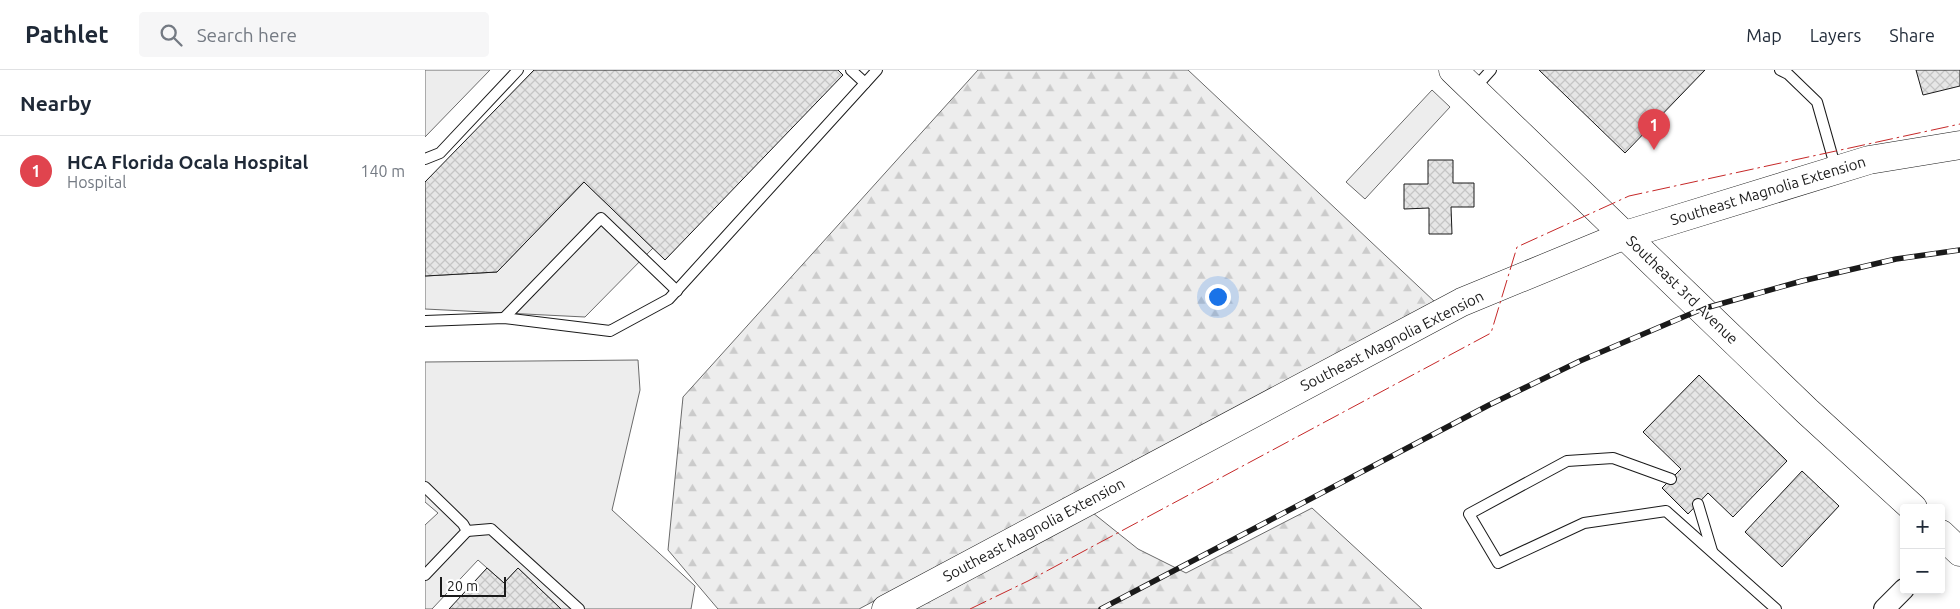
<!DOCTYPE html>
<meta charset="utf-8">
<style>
body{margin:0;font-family:Ubuntu,sans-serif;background:#f6f6f7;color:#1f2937}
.controls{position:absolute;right:15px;bottom:15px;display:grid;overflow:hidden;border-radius:5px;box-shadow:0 2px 8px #0003}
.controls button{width:45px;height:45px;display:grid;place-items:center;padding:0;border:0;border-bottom:1px solid #e0e1e3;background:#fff;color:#1f2937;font:25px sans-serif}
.scale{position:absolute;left:15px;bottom:12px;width:66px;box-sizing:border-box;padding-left:5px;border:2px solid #1a1a1a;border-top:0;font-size:14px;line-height:18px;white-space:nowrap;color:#1a1a1a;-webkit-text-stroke:4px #fff;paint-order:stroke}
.you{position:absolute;left:792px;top:226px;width:18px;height:18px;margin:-12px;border:4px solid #fff;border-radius:50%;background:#1a73e8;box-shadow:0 0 0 8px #1a73e833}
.badge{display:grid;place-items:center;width:32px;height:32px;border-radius:50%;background:#ea580c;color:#fff;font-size:16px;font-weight:700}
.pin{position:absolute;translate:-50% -41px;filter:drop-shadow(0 1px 2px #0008)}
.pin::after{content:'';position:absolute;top:26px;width:18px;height:15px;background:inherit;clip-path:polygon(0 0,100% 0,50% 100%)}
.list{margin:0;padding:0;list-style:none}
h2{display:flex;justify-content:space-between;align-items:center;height:65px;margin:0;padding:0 20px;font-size:21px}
h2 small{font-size:16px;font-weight:400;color:#747a83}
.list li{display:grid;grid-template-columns:32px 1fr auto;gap:15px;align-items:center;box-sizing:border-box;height:70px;padding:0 20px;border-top:1px solid #e0e1e3}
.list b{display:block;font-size:19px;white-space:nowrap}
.list p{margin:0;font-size:16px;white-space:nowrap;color:#747a83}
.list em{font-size:16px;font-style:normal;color:#747a83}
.icon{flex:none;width:28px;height:28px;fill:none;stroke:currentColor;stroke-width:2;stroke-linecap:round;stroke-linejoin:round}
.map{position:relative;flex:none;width:1535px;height:539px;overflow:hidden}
header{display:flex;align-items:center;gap:30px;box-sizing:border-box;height:70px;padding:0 25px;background:#fff;border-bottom:1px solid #e0e1e3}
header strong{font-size:24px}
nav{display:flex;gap:28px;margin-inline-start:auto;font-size:18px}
.search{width:350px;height:45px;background:#f6f6f7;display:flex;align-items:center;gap:12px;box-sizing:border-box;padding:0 18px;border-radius:5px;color:#747a83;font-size:19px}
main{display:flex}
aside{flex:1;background:#fff}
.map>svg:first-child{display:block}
.forest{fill:url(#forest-firs);stroke:#6a6a6a}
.built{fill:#ededed;stroke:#6a6a6a}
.building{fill:url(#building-cross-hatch);stroke:#1a1a1a}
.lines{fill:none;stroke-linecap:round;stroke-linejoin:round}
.lane-casing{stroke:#1a1a1a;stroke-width:12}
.street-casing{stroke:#1a1a1a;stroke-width:22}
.secondary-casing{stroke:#1a1a1a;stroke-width:29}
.lane{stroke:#fff;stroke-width:10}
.street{stroke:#fff;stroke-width:20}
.secondary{stroke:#fff;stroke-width:28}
.rail-casing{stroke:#1a1a1a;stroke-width:5.5}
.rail{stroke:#fff;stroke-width:4;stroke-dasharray:11;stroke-linecap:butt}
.power{stroke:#c62828;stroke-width:1;stroke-dasharray:18 4 2.5 4;stroke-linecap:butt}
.labels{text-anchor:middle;stroke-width:4;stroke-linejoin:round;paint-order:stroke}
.street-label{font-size:15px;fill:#1a1a1a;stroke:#fff}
</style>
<header>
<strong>Pathlet</strong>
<div class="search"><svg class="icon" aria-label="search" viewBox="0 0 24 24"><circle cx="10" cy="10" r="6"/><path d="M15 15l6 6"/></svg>Search here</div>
<nav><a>Map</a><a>Layers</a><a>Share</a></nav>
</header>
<main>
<aside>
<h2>Nearby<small></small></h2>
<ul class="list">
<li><span class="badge" style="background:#e0444e">1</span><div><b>HCA Florida Ocala Hospital</b><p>Hospital</p></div><em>140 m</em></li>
</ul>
</aside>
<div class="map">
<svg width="1535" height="539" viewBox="0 0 1535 539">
<defs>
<pattern id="forest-firs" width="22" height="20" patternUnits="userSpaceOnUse" patternTransform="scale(1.25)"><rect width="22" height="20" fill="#ededed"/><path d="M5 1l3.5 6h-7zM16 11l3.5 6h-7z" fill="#cbcbcb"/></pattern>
<pattern id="building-cross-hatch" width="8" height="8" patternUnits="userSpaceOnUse" patternTransform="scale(1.25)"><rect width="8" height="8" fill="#e6e6e6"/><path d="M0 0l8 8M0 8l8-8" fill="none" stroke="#c5c5c5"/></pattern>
</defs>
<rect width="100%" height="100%" fill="#fff"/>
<g class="forest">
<polygon points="553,0 763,0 1010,232 434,539 293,539 243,480 258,327"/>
<polygon points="887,438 997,539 488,539 668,443 713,479 761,503"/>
</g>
<g class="built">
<polygon points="0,0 65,0 0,67"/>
<polygon points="1007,20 1025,37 940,129 921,112"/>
<polygon points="159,112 228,178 160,247 0,239 0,206 72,202"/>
<polygon points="213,290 215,320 187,440 270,516 266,539 136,539 93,498 79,513 53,490 7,539 0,539 0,455 13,443 0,432 0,292"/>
</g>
<g class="building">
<polygon points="109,0 413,0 418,5 240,190 159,112 72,202 0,206 0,112"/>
<polygon points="1114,0 1280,0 1200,83"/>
<polygon points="1491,0 1535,0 1535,16 1498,25"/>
<polygon points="1003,90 1028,90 1028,113 1049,113 1049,137 1026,137 1027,164 1004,164 1004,138 979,139 979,114 1003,114"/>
<polygon points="1274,305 1362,391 1308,447 1283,423 1263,444 1237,418 1256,399 1218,362"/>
<polygon points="1377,401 1414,436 1357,497 1320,462"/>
<polygon points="62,498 79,513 93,498 136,539 24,539"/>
</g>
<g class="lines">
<defs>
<g id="lane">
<polyline points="426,0 440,13"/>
<polyline points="1355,0 1363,4 1392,32 1411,99"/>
<polyline points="1049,19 1066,0"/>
<polyline points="0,89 15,83 93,0"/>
<polyline points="79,248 176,148 252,221"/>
<polyline points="0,251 79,248 185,261 244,229 452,0"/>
<polyline points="1246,409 1188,388 1142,391 1044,444 1073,493 1159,453 1241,441 1351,539"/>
<polyline points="0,417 38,454 42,461 0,505"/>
<polyline points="1273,434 1287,481"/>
<polyline points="42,461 66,459 154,539"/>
</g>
<polyline id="street" points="1459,539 1479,519"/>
<g id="secondary">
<polyline points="1028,0 1382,341 1488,438"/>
<polyline points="1516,464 1535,482"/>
<polyline points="461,539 1037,232 1200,165 1444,90 1535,75"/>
</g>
</defs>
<use href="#lane" class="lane-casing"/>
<use href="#street" class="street-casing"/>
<use href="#secondary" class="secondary-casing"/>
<use href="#lane" class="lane"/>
<use href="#street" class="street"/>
<use href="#secondary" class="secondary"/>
<defs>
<polyline id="rail" points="676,539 1064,335 1155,291 1277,239 1377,211 1471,189 1535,180"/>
</defs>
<use href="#rail" class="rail-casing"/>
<use href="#rail" class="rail"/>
<polyline class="power" points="545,539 603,511 1066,263 1092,177 1204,126 1535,54"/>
</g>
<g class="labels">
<g class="street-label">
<text transform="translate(1343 121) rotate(-17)" y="5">Southeast Magnolia Extension</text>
<text transform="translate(1257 220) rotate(44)" y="5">Southeast 3rd Avenue</text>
<text transform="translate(967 271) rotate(-27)" y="5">Southeast Magnolia Extension</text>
<text transform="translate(609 460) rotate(-28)" y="5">Southeast Magnolia Extension</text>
</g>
</g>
</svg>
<div class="controls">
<button>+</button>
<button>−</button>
</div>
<div class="scale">20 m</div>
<div class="you"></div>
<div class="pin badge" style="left:1229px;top:80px;background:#e0444e">1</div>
</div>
</main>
